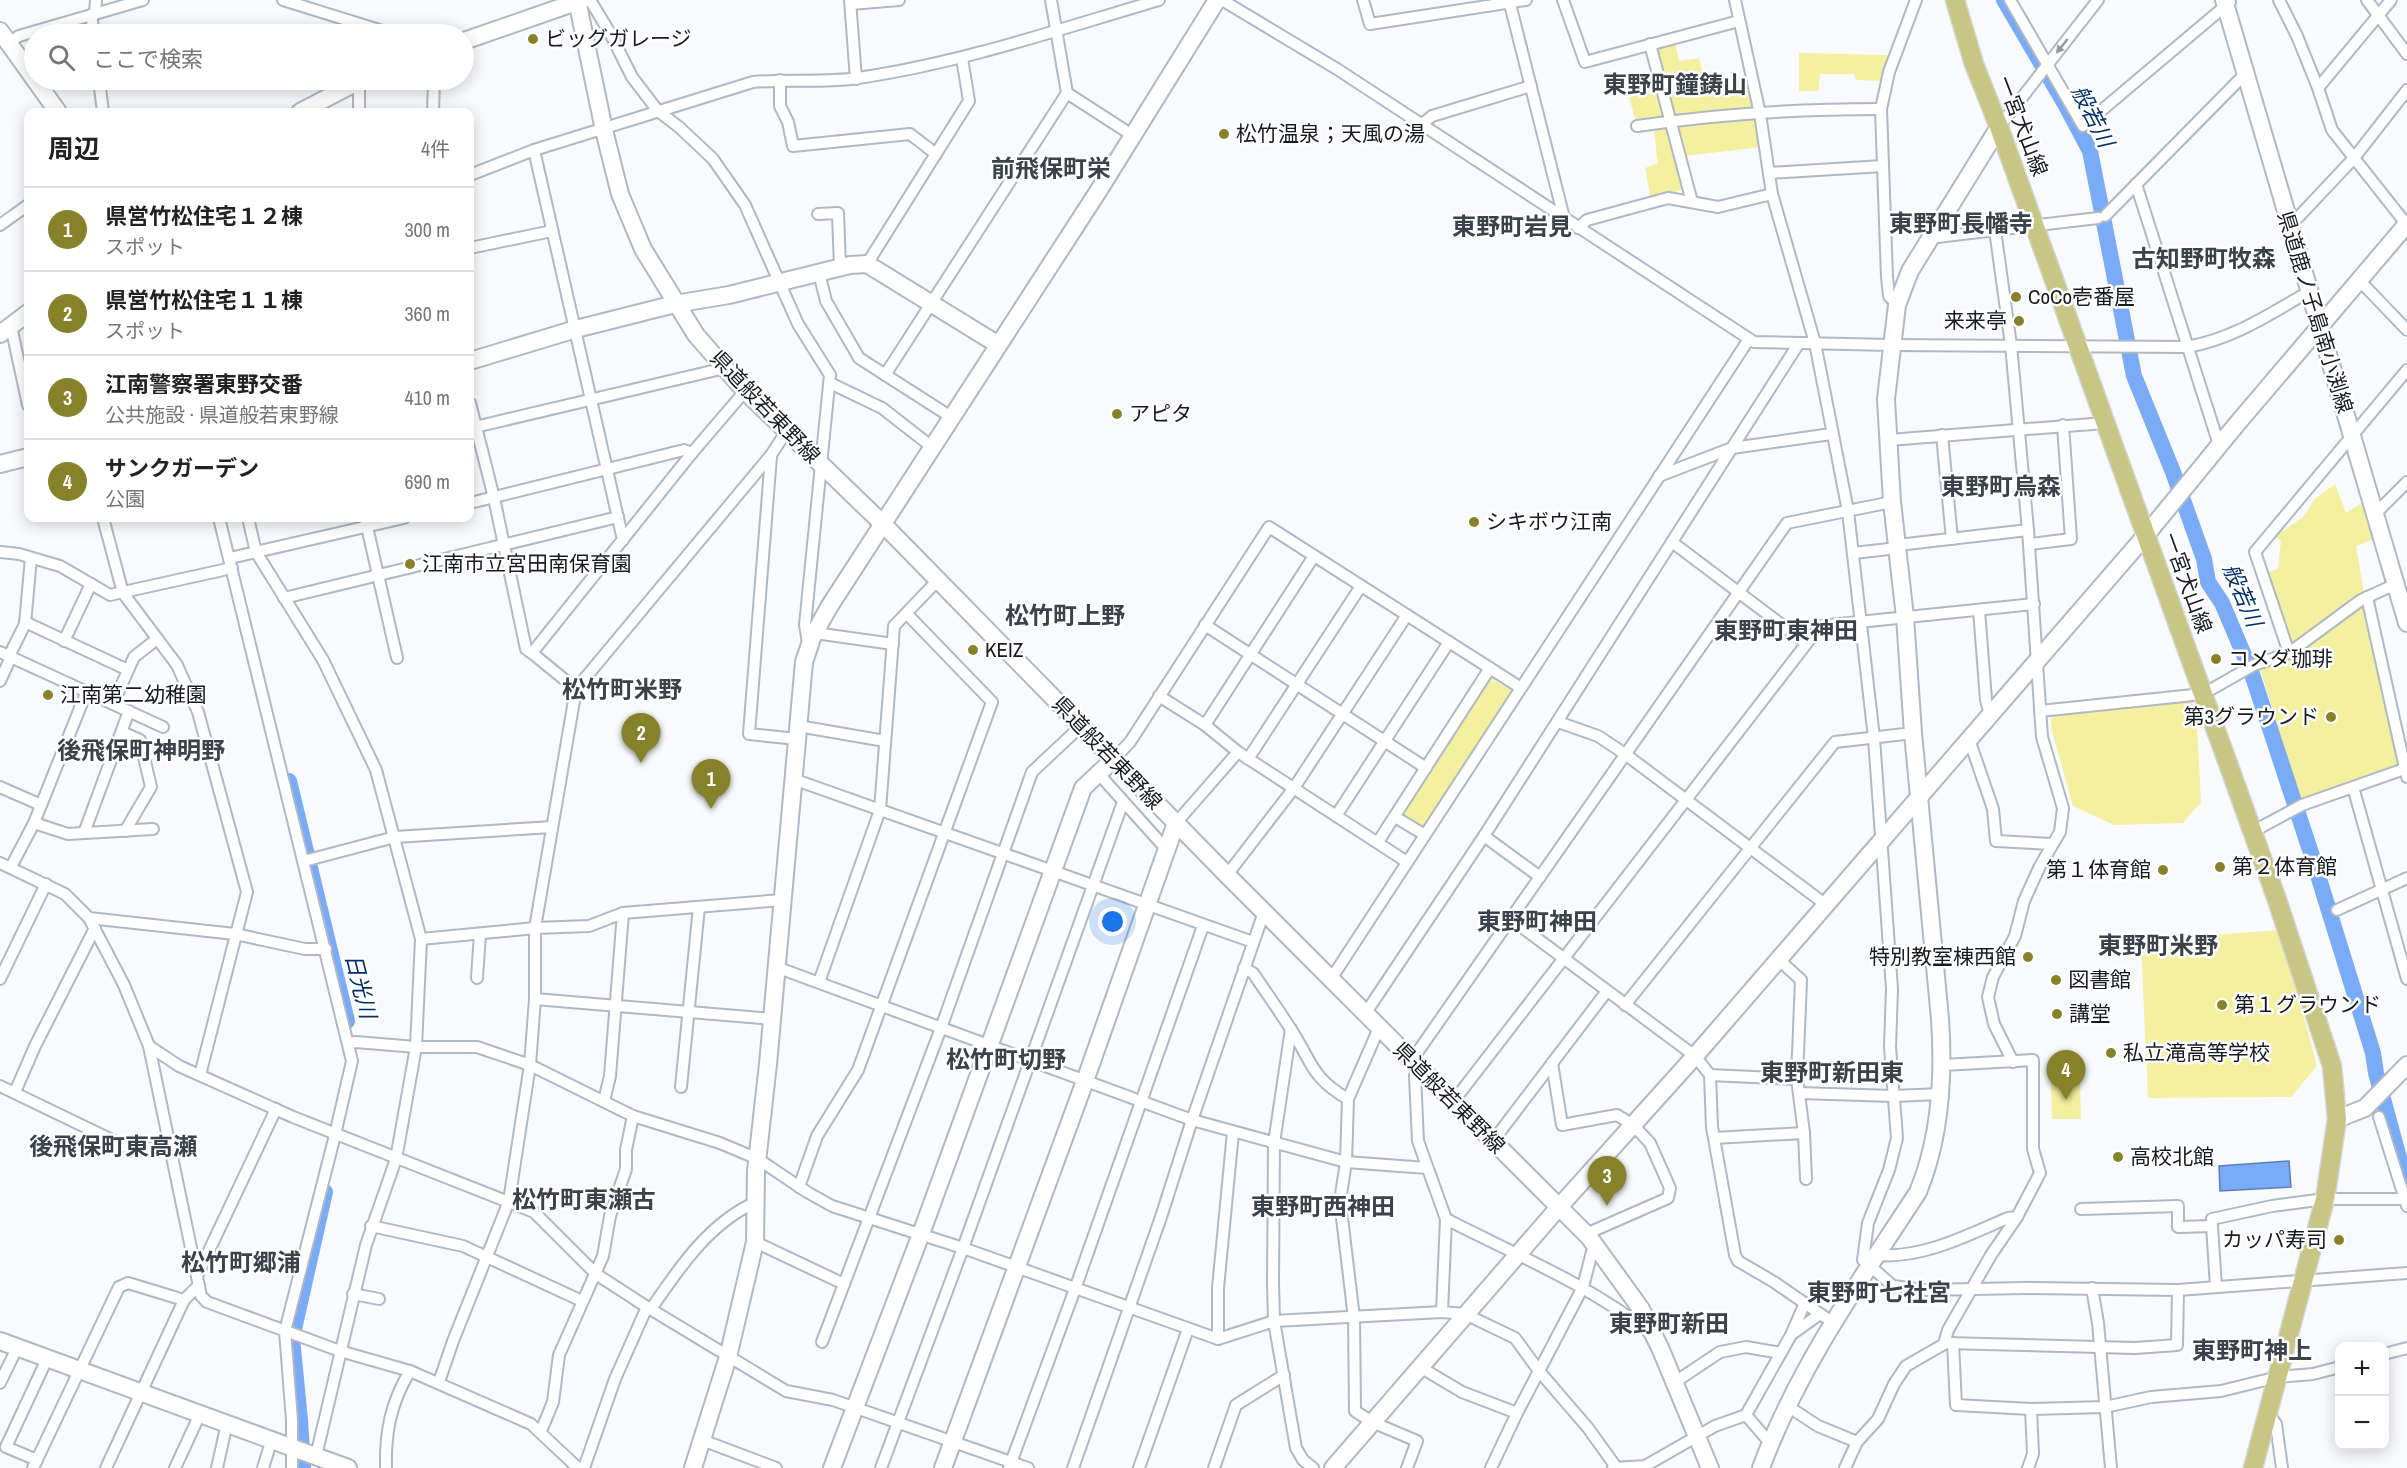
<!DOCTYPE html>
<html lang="ja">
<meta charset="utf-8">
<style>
body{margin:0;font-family:"Archivo Narrow","Noto Sans JP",sans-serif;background:#f2f2f2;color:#222}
.controls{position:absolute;right:18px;bottom:18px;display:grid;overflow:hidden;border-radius:12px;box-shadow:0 3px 15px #0003}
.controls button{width:54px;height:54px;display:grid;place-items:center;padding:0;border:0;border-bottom:2px solid #e0e0e0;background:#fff;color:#222;font:30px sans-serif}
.you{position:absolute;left:1113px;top:922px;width:21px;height:21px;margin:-15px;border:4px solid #fff;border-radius:50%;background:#1a73e8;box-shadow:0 0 0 9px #1a73e833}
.badge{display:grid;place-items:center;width:39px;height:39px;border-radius:50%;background:#87822a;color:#fff;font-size:20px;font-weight:700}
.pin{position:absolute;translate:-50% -50px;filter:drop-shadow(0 2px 3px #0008)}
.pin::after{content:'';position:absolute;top:32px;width:21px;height:18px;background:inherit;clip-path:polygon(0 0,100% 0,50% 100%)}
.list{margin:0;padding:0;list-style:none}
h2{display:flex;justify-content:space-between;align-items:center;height:78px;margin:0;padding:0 24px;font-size:26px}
h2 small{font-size:20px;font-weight:400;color:#767676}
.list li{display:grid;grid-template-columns:39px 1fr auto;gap:18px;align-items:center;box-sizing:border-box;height:84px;padding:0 24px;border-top:2px solid #e0e0e0}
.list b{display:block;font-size:22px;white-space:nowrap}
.list p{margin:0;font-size:20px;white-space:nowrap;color:#767676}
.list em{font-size:20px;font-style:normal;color:#767676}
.icon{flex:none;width:33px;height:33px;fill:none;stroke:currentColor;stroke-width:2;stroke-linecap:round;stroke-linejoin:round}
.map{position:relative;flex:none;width:2407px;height:1468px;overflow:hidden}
.search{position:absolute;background:#fff;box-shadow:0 3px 15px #0003;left:24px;top:24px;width:450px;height:66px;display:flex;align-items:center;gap:15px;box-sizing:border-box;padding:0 21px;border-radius:33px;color:#767676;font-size:22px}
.panel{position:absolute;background:#fff;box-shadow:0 3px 15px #0003;left:24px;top:108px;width:450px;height:414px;border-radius:12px}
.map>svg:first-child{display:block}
.green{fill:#f4f09f}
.water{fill:#7aabf7;stroke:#5c80b6;stroke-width:1.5}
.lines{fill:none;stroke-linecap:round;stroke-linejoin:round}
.river{stroke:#7aabf7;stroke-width:16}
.street-casing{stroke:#afb8c5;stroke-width:14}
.secondary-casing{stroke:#afb8c5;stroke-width:20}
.primary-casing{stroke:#d5d6d7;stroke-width:21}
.street{stroke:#fff;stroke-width:10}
.secondary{stroke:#fff;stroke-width:16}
.primary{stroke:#c8c585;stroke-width:18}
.oneway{fill:#97989a}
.poi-dot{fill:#87822a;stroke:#fff;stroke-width:2}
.labels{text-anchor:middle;stroke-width:5;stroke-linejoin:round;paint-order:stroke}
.poi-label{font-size:21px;fill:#171b1f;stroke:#fff;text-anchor:start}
.street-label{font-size:21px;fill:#171b1f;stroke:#fff}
.water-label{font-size:22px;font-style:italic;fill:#002f6f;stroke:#fff}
.quarter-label{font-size:24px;font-weight:bold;fill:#3b424c;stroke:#fff}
</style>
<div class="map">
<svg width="2407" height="1468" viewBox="0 0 2407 1468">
<rect width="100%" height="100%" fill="#f9fafd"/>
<g class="green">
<polygon points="1675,41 1679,61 1699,58 1706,84 1747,75 1755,111 1674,118 1654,46"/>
<polygon points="1799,53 1888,55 1883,81 1856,80 1854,74 1820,74 1819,91 1799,91"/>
<polygon points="1661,89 1669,119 1636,122 1629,97"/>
<polygon points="1755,118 1762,147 1684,156 1676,124"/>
<polygon points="1671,124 1686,188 1651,200 1645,168 1658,163 1653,126"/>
<polygon points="2335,484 2346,513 2363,502 2377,538 2356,546 2364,593 2291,645 2266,573 2278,569 2281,541 2275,536 2303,517 2315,499"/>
<polygon points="2363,604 2398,766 2300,800 2260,668 2289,660"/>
<polygon points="1489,677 1512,691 1424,830 1401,816"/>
<polygon points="2187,700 2196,705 2201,802 2183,823 2114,825 2073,806 2051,728 2051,719 2054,716"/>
<polygon points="2280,930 2317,1066 2291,1097 2148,1098 2141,944 2147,940"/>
<polygon points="2080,1080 2081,1119 2052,1119 2051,1081"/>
</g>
<polygon class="water" points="2289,1161 2291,1187 2220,1191 2219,1166"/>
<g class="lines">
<g class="river">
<polyline points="2004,0 2065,104 2090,151 2134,376 2173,472 2204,559 2208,582 2222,603 2252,674 2312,856 2373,1053 2376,1073 2407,1187"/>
<polyline points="289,781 347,1021"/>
<polyline points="303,1468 300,1420 292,1338 325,1192"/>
</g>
<defs>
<g id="street">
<polyline points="283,0 392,34"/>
<polyline points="590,0 610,33 632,77 658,111 679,127 713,159 745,205 798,324 830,375 805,625 808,643"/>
<polyline points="850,0 856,79"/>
<path d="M 1222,0 L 1337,69 L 1754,342 L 1891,345 L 2187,347 C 2233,339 2270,314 2310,291"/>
<polyline points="1363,0 1370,24 1526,0"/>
<polyline points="1509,0 1564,218"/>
<polyline points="1563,0 1585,62 1739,21"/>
<polyline points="1735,0 1760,114 1772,194 1815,343 1848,511 1874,738 1892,989 1890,1047 1897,1138 1889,1170 1868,1223 1863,1260 1893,1286 1925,1290 2025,1288 2178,1290 2177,1345 2135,1348 1946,1343 1906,1366 1894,1384 1878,1419 1857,1442 1845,1468"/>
<polyline points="2010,0 2083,126 2230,2"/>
<polyline points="2279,0 2297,36 2318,88"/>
<polyline points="2367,0 2407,54"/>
<polyline points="2391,0 2318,88 2332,130 2407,225"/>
<polyline points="851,4 899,0"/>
<polyline points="95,14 96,0"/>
<polyline points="91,15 94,34"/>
<polyline points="8,43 19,36 143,0"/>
<polyline points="1650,44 1692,202"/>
<polyline points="99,80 103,112"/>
<polyline points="780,80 780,106 788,122 793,146 910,134 936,154"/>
<polyline points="1067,93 1132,135"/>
<polyline points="359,112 359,80"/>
<polyline points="433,112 434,80"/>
<polyline points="1421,125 1432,116 1531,86"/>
<path d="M 1637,126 C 1717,114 1799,109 1881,109"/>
<polyline points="1999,127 2098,0"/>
<polyline points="534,150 623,540"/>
<polyline points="1769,173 1883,166"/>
<path d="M 470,175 L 534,150 L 753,82 C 787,79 826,83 858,78 C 961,63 1060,29 1159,0"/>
<polyline points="2136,184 2219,445"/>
<polyline points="818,214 838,213 840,267"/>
<polyline points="2105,216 2245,74"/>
<polyline points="0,225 28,205"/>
<polyline points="2289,227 2354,158 2407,90"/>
<polyline points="1578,228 1587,220 1668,198 1718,207 1772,194"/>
<polyline points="1995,230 2011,345 2028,530 2042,737 2063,808 2060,832 2040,866 2024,901 2015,936 1993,977 1988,997 1994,1024 2013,1062"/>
<polyline points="1929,238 2098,218"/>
<polyline points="470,248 552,231"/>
<polyline points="867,264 969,101 962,58"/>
<polyline points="819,273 826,301 859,358 951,417"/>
<polyline points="2359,280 2407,330"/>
<polyline points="1897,305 1889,296 1887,277 1881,109 1889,72 1916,0"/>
<polyline points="11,326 28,405"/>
<polyline points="885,375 1067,93 1051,0"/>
<polyline points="830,383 882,408 932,447"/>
<polyline points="470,403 494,498 526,649 532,653 692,453 745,391"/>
<polyline points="475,427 725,368"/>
<polyline points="1942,435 1952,539"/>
<polyline points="1889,440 2105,423"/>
<polyline points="771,456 749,734 797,739"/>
<polyline points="1659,476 1732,448 1831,434"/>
<polyline points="470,503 684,450 692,453"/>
<polyline points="2375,514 2407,482"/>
<polyline points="103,518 123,593 177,665 198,712 247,892 200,1075"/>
<polyline points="219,518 352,1061 334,1139 285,1331 292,1420 292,1468"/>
<polyline points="248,518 256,552 323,660 376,770 421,939 535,928 589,926 623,913 782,900"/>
<polyline points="365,518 397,658"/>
<polyline points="1672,542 1806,643"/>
<polyline points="2030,544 2071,539 2063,425"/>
<polyline points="1898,545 2028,530"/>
<polyline points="0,552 19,554 60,566 110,595 232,568"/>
<polyline points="1853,553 1898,548"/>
<polyline points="230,558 404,518"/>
<polyline points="2367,597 2407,777"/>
<polyline points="284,598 618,517"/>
<polyline points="1979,610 1986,700 1990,715"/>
<polyline points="25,622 128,670"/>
<polyline points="1205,625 1426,768"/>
<polyline points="815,633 893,644"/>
<polyline points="64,641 91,584"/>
<polyline points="0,652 163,727"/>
<polyline points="532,653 576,689"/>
<polyline points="2289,653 2255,552 2407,370"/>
<polyline points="9,656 25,624 31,558"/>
<polyline points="0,681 11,657"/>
<polyline points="1159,696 1205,725 1238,752 1407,862"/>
<polyline points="113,704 134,657 157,639"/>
<polyline points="2040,711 2203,694 2254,665 2289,653 2361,600 2396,584"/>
<polyline points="1558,722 1598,736 1625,754 1825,904"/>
<polyline points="1205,725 1314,556"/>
<polyline points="798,726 885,741"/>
<polyline points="122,732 140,740 151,787 125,831"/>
<polyline points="1969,739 1993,809 1996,841 2052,844"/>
<polyline points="1114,759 1130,742 1269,527 1521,688"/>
<polyline points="1248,759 1361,586"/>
<polyline points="1098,773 1167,850"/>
<polyline points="793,779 1253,942"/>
<polyline points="0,787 41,805"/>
<polyline points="2353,787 2407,979"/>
<polyline points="1336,816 1449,642"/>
<polyline points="1395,817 1425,835"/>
<polyline points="34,823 68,834 153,829"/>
<polyline points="1176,823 1238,752"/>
<polyline points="2252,832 2302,805 2407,768"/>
<polyline points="84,833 129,711"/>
<polyline points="1484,836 1540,877"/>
<polyline points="1378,842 1490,668"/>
<polyline points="304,861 395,837 552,827"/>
<polyline points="0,863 65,894 89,918 235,934 305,949 326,949"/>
<polyline points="11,867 34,823 86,693"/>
<polyline points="1227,875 1294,788 1407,615"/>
<polyline points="2337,910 2407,878"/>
<polyline points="89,918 124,985 149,1046 201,1296 207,1302 340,1351 410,1371 531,1424 578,1468"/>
<polyline points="1511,919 1695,1056 1710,1075 1712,1127 1735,1255 1738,1261 1774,1282 1832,1322"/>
<polyline points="776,967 1192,1120 1346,1162 1427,1168"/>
<path d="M 1244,968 L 1253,973 C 1265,991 1278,1009 1290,1028 C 1312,1061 1310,1077 1348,1099"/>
<polyline points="477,978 480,934"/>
<polyline points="0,979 46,884"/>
<polyline points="1331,979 1749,339"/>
<polyline points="819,982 880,810 894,626 938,580"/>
<polyline points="535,999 772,1019"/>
<polyline points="1625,1005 1835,742 1913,733"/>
<polyline points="1365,1014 1484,836 1799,343"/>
<polyline points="1379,1028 1348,1099 1346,1162 1340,1201 1354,1318 1355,1411 1372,1422 1417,1441 1407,1468"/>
<polyline points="1291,1029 1274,1143 1273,1283 1274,1321 1296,1448 1303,1460 1313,1468"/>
<polyline points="349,1043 356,1042 416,1047 477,1047 530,1065 633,1116 720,1143 758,1159 807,1192 832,1206 963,1248 1218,1339 1274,1321 1442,1312 1465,1314 1515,1338 1539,1371 1588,1428 1616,1467"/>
<polyline points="149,1046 179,1066 293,1117 534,1212 596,1274 647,1307 786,1391 833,1400 1028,1468"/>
<polyline points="1412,1060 1787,523 1892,502"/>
<polyline points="1552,1063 1562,1125 1617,1115 1633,1125 1650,1143 1670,1188 1668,1198 1586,1234"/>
<polyline points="1418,1066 1415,1076 1418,1141 1446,1219 1442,1312"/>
<polyline points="1710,1075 1797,1079"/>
<polyline points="0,1086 135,1151 170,1145"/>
<polyline points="681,1087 699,907"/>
<polyline points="15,1092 35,1046 95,928"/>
<polyline points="1799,1093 1894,1096 1940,1094"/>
<polyline points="604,1101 610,1076 623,913"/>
<polyline points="1453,1102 1820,626 2034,604"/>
<polyline points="2379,1117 2407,1206"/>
<polyline points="1804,1133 1806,1179"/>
<polyline points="1714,1138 1804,1133 1797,1079 1801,980 1778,959"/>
<polyline points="1493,1141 1607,991"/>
<polyline points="799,1187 817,1136 858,1070 992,702 907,614"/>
<polyline points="2081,1209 2178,1206 2178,1227 2212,1226 2212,1219 2272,1206 2325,1199 2407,1199"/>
<path d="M 1446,1219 C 1514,1254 1588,1284 1649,1332"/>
<polyline points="371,1226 463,1246 582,1301"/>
<polyline points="2212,1226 2216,1287"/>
<polyline points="755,1242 844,1284 941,1028 1032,772 1081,726"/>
<path d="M 1877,1255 C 1923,1259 1967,1235 2008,1218 L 2017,1217 L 2040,1173 L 2033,1149 L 2033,1060 L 1943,1065"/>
<polyline points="198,1274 276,1109"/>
<polyline points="2092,1288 2098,1323 2111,1468"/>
<polyline points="2178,1290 2407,1273"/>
<polyline points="353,1294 379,1299"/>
<path d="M 651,1309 C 679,1268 709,1223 756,1202"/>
<polyline points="1792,1334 1820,1314"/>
<polyline points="1218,1339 1218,1288 1233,1132"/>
<polyline points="822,1342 844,1284"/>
<polyline points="1953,1343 1956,1405 2031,1409 2105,1407 2151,1397 2221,1391 2278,1377 2313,1374 2340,1367"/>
<polyline points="1944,1344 1948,1330 1991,1255 2017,1217"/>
<polyline points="2384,1354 2407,1348"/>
<polyline points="1420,1367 1462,1392 1517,1413"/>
<polyline points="439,1382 453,1341 509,1201 530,1065 535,999 535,928 576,689 771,455 786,432"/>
<polyline points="1675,1382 1720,1352 1746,1347 1781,1353"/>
<polyline points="0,1383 17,1348"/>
<polyline points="1786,1405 1818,1426 1857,1442"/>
<polyline points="2269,1414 2276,1424 2282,1468"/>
<polyline points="1746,1415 1791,1335 1805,1303"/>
<polyline points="541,1431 553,1402 559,1355 603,1256 610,1216 626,1169 626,1150 633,1116"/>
<polyline points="702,1440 776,1468"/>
<polyline points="316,1456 366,1245 396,1159 416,1047 421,939"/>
<polyline points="37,1460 6,1447 47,1359"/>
<polyline points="33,1468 119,1287 128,1283 184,1300"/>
<polyline points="106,1468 184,1300 199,1285"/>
<polyline points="175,1468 200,1414"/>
<polyline points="217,1468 227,1423"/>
<polyline points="263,1468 272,1439"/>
<path d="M 386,1468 C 385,1432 391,1402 410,1371"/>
<polyline points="584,1468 615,1379 647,1307"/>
<polyline points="881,1468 963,1248 1123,802"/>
<polyline points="1009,1468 1075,1289 1203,926"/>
<polyline points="1073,1468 1161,1217 1192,1120 1264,912"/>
<polyline points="1139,1468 1188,1329"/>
<polyline points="1214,1468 1236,1405 1284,1375"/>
<polyline points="1491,1468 1517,1413 1583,1287 1594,1244"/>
<polyline points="1613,1468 1645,1466 1715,1426 1746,1415 1770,1443"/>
<polyline points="2028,1468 2033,1454 2031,1409"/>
</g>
<g id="secondary">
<polyline points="577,0 604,130 620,194 643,249 696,335 745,391 883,524 1227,875 1589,1237 1641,1309 1661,1350 1710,1468"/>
<polyline points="2224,0 2407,623"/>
<polyline points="0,31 58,112"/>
<polyline points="464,41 582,0"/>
<polyline points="300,112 361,80"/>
<polyline points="0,334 28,313"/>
<polyline points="470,361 576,329 675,304 729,295 850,265 867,264 997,344"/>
<polyline points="0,464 28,457"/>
<polyline points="2337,1119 2365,1108 2407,1065"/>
<polyline points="0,1341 348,1468"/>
<polyline points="693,1468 728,1357 755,1242 756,1171 768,1064 804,662 812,638 829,607 1099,190 1217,0"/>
<polyline points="832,1468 921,1234 1083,788 1114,759"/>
<polyline points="943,1468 1085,1081 1176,823"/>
<polyline points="1333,1468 1559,1207 1695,1056 2146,535 2236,425 2407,224"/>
<path d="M 1761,1468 C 1798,1367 1860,1281 1918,1192 C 1940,1139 1944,1076 1940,1019 L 1913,733 L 1905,617 L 1892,502 L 1886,399 L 1897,305 L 1910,271 L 1999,127"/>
</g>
<polyline id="primary" points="1955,0 1974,64 1999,127 2276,897 2332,1066 2337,1119 2325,1199 2253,1468"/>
</defs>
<use href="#street" class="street-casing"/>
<use href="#secondary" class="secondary-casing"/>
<use href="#primary" class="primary-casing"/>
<use href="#street" class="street"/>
<use href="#secondary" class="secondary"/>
<use href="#primary" class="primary"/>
</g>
<defs><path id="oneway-solid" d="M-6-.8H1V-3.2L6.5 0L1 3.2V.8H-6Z" transform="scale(1.5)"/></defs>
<use class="oneway" href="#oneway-solid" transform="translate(2062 46) rotate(129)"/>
<g class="poi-dot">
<circle cx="533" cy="39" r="6"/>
<circle cx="1224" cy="134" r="6"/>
<circle cx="2016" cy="297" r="6"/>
<circle cx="2019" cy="321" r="6"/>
<circle cx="1117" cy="414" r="6"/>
<circle cx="1474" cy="522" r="6"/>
<circle cx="410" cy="564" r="6"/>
<circle cx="973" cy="650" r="6"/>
<circle cx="2216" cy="659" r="6"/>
<circle cx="48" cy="695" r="6"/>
<circle cx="2331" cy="717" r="6"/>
<circle cx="2220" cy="867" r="6"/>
<circle cx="2163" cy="870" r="6"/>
<circle cx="2028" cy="957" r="6"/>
<circle cx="2056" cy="980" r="6"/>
<circle cx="2222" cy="1005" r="6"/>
<circle cx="2057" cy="1014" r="6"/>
<circle cx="2111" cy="1053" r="6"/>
<circle cx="2118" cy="1157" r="6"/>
<circle cx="2339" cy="1240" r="6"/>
</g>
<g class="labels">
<g class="poi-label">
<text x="545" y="46">ビッグガレージ</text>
<text x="1236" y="141">松竹温泉；天風の湯</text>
<text x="2028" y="304">CoCo壱番屋</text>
<text x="2007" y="328" text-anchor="end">来来亭</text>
<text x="1129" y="421">アピタ</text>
<text x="1486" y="529">シキボウ江南</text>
<text x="422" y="571">江南市立宮田南保育園</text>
<text x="985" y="657">KEIZ</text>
<text x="2228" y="666">コメダ珈琲</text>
<text x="60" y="702">江南第二幼稚園</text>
<text x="2319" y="724" text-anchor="end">第3グラウンド</text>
<text x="2232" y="874">第２体育館</text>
<text x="2151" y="877" text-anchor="end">第１体育館</text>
<text x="2016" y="964" text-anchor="end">特別教室棟西館</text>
<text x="2068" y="987">図書館</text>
<text x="2234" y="1012">第１グラウンド</text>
<text x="2069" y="1021">講堂</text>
<text x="2123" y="1060">私立滝高等学校</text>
<text x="2130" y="1164">高校北館</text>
<text x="2327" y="1247" text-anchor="end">カッパ寿司</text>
</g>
<g class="street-label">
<text transform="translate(2022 126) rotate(69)" y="7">一宮犬山線</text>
<text transform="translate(2315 312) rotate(73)" y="7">県道鹿ノ子島南小渕線</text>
<text transform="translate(765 407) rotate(46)" y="7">県道般若東野線</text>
<text transform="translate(2187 583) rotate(70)" y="7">一宮犬山線</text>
<text transform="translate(1107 753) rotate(46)" y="7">県道般若東野線</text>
<text transform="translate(1449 1098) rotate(45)" y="7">県道般若東野線</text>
</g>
<g class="water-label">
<text transform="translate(2093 116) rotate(63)" y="8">般若川</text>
<text transform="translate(2243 595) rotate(67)" y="8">般若川</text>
<text transform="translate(361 986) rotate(76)" y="8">日光川</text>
</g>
<g class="quarter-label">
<text x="1675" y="93">東野町鐘鋳山</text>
<text x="1051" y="177">前飛保町栄</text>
<text x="1961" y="232">東野町長幡寺</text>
<text x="1512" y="235">東野町岩見</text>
<text x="2204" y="267">古知野町牧森</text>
<text x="2001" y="495">東野町烏森</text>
<text x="1065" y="624">松竹町上野</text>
<text x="1786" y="639">東野町東神田</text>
<text x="622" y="698">松竹町米野</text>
<text x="141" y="759">後飛保町神明野</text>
<text x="1537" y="930">東野町神田</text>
<text x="2158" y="954">東野町米野</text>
<text x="1006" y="1068">松竹町切野</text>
<text x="1832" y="1081">東野町新田東</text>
<text x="113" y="1155">後飛保町東高瀬</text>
<text x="584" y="1208">松竹町東瀬古</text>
<text x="1323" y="1215">東野町西神田</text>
<text x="241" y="1271">松竹町郷浦</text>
<text x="1879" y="1301">東野町七社宮</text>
<text x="1669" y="1332">東野町新田</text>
<text x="2252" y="1359">東野町神上</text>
</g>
</g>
</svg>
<div class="controls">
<button>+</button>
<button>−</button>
</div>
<div class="you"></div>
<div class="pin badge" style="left:711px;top:809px">1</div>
<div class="pin badge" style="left:641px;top:763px">2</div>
<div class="pin badge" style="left:1607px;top:1206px">3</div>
<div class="pin badge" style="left:2066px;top:1100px">4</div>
<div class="search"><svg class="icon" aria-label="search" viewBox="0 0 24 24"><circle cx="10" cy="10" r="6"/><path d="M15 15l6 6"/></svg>ここで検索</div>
<section class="panel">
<h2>周辺<small>4件</small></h2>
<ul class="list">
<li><span class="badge">1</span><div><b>県営竹松住宅１２棟</b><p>スポット</p></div><em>300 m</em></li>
<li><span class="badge">2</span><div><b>県営竹松住宅１１棟</b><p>スポット</p></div><em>360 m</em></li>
<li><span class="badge">3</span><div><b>江南警察署東野交番</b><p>公共施設 · 県道般若東野線</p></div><em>410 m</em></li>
<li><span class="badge">4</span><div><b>サンクガーデン</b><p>公園</p></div><em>690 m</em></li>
</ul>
</section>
</div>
